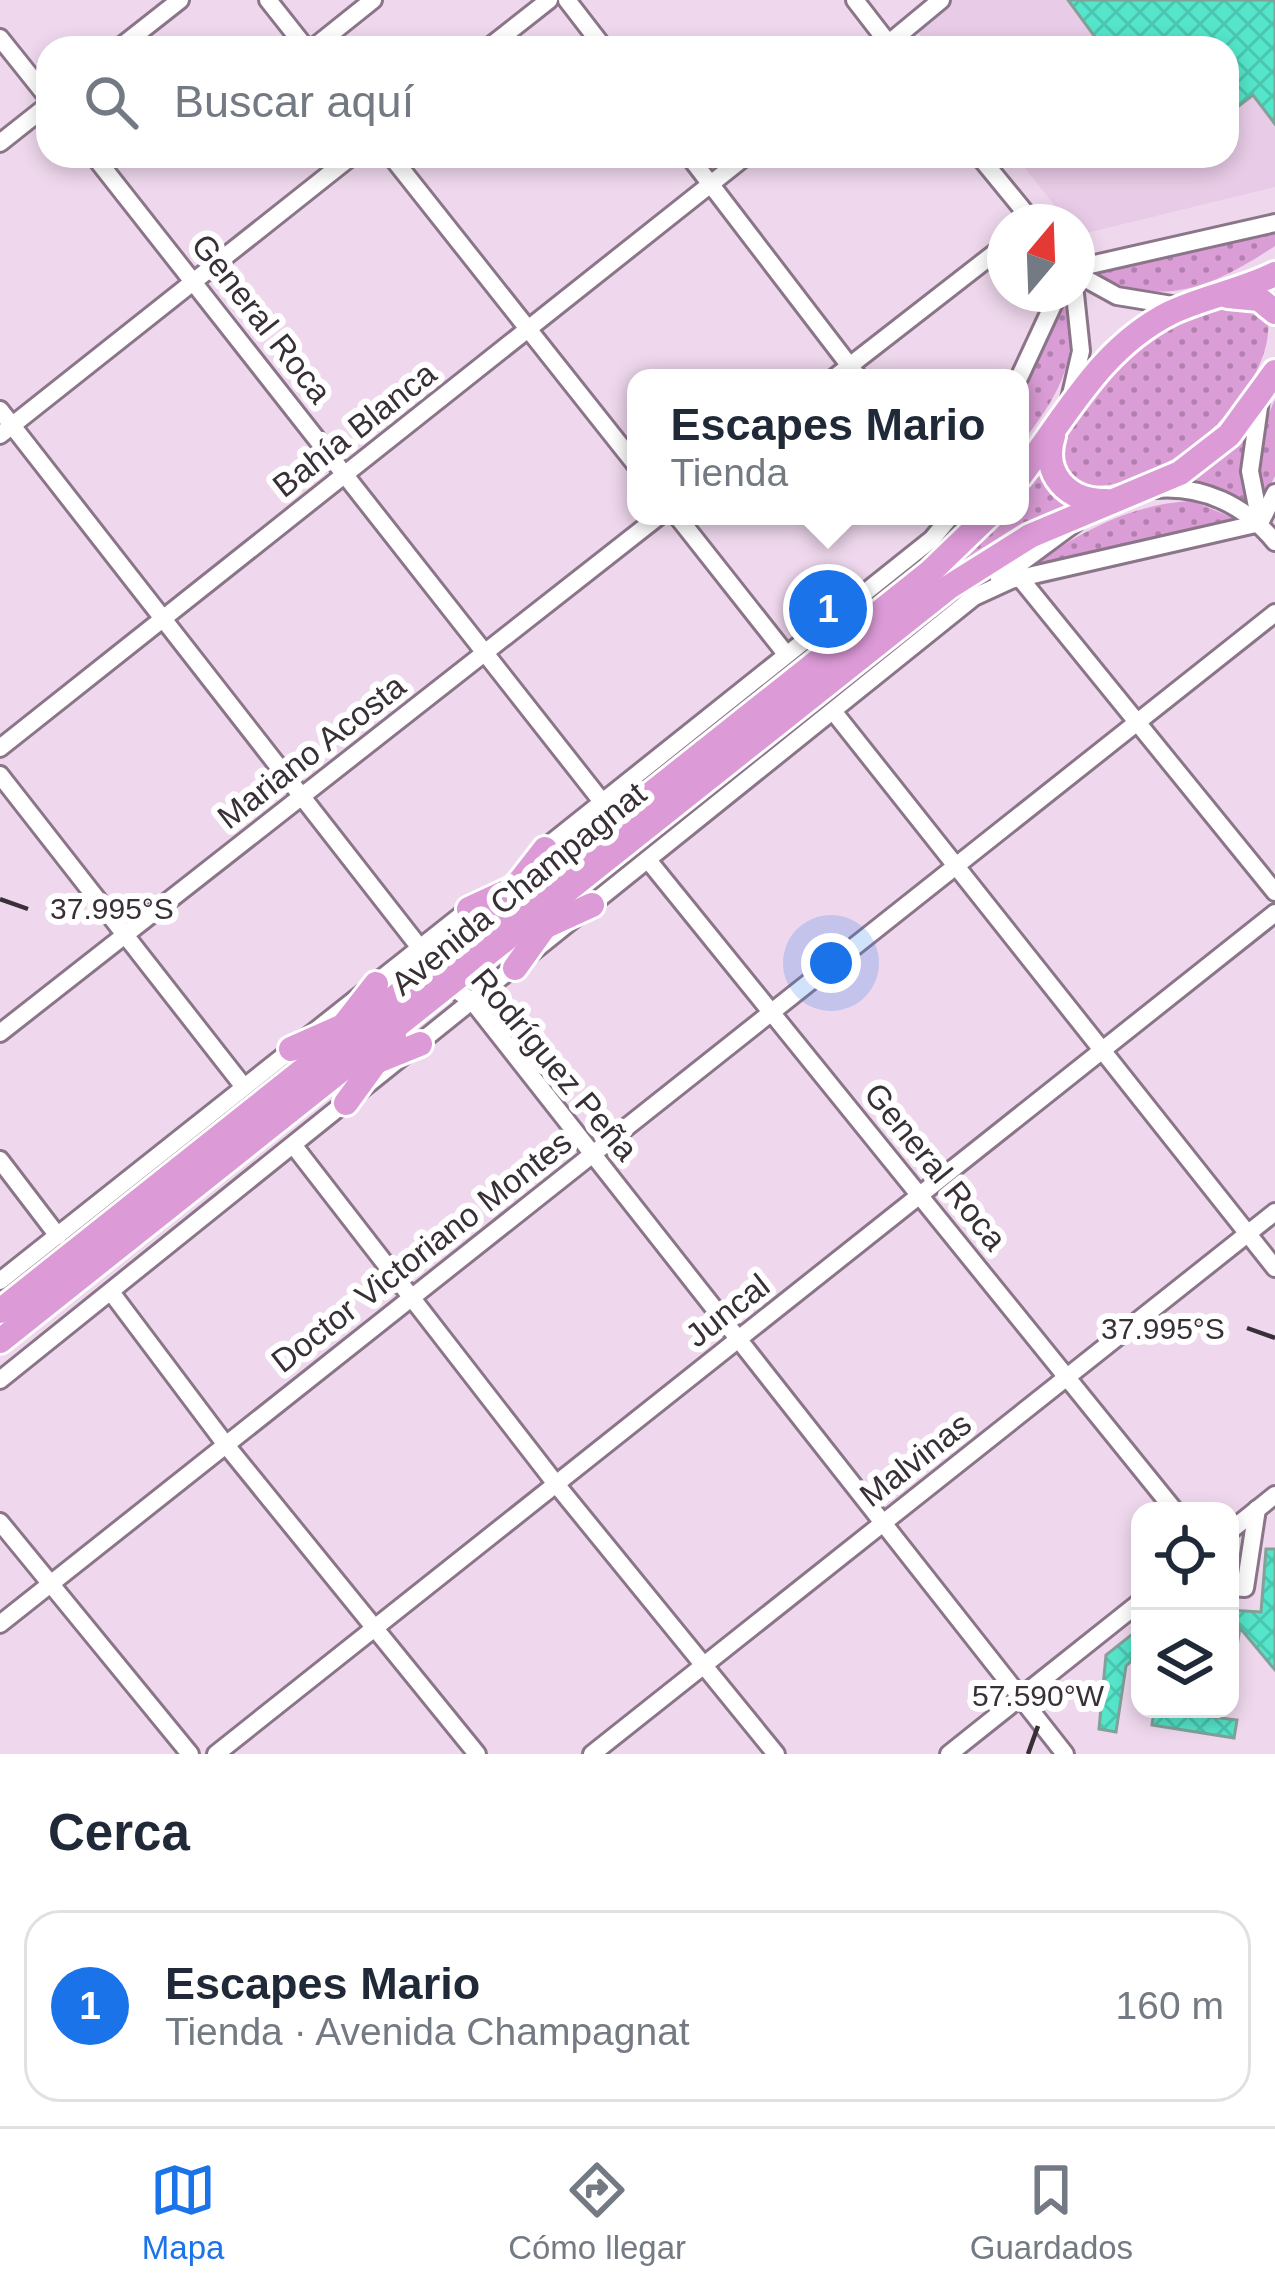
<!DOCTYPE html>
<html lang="es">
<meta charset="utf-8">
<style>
body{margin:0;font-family:Helvetica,sans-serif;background:#f6f6f7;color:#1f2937}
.controls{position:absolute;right:36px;bottom:36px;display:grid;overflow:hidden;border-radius:24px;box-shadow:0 6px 18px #0003}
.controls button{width:108px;height:108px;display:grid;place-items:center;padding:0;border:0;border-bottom:3px solid #e0e1e3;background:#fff;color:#1f2937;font:60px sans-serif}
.compass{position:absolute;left:987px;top:204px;width:108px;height:108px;border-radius:50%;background:#fff;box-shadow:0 6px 18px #0003;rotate:19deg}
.you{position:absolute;left:831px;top:963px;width:42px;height:42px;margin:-30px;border:9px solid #fff;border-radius:50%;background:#1a73e8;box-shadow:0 0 0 18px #1a73e833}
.badge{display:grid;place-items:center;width:78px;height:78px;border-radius:50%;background:#1a73e8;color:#fff;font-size:39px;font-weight:700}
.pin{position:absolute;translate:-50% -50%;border:6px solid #fff;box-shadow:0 3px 12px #0006}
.popup{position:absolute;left:627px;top:369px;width:402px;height:156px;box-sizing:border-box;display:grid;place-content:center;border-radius:24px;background:#fff;filter:drop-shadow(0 3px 9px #0005);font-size:39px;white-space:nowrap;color:#747a83}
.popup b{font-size:45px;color:#1f2937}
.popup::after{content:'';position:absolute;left:50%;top:100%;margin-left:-24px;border:24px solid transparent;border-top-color:#fff}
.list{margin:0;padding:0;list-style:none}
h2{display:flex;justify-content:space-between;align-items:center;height:156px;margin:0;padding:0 48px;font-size:51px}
h2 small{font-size:39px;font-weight:400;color:#747a83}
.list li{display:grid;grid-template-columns:78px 1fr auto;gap:36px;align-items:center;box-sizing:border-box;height:192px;margin:0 24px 24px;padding:0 24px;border:3px solid #e0e1e3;border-radius:36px}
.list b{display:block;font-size:45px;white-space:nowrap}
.list p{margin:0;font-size:39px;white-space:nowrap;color:#747a83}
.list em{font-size:39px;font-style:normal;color:#747a83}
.icon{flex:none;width:66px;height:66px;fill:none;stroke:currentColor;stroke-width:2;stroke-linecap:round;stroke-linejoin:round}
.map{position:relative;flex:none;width:1275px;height:1754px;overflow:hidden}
.search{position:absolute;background:#fff;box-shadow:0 6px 18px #0003;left:36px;right:36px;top:36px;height:132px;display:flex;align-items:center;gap:30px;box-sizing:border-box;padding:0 42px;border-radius:36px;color:#747a83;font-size:45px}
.sheet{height:372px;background:#fff}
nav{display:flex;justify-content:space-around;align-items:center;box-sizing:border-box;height:168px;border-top:3px solid #e0e1e3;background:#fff;font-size:33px;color:#747a83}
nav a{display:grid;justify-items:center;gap:6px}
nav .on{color:#1a73e8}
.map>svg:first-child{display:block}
.built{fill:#e8cbe6}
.grass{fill:url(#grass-dots)}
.building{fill:url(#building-cross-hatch);stroke:#81a199;stroke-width:3}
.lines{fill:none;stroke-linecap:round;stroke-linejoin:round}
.minor-casing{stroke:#8b7689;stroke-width:22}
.highway-casing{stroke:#fff;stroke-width:30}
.minor{stroke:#fff;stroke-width:16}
.highway{stroke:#dc9ad7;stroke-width:24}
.ticks{fill:none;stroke:#382f37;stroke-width:4.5}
.labels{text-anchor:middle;stroke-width:12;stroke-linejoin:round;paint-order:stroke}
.street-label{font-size:33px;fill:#382f37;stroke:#fff}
.ticks-label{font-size:30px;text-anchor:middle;fill:#382f37;stroke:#fff;stroke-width:12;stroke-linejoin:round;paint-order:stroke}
</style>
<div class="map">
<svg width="1275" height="1754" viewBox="0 0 1275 1754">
<defs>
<pattern id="grass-dots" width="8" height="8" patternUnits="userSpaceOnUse" patternTransform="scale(3)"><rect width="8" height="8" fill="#da9dd6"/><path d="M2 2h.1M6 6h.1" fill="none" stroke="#b280ae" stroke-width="1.8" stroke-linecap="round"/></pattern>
<pattern id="building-cross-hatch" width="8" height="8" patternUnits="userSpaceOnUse" patternTransform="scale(3)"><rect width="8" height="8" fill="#54e5ca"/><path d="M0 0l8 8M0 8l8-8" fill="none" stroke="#4ac5ae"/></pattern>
</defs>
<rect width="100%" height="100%" fill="#efd8ed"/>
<polygon class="built" points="939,0 1275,0 1275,187 1078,235 1077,222 1068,222 1015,156 1227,156 1227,48 930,48 910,22"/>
<g class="grass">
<path d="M 1275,233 L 1275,246 C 1211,288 1162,310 1090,272 Z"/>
<path d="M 1065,296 C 1083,357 1057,398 1020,445 L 1020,390 Z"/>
<path d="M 1251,306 L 1268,321 C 1275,396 1149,505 1073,483 L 1062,465 C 1065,377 1170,308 1251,306 Z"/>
<path d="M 1275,400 L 1275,476 L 1263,500 C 1255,466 1259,431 1275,400 Z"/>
<polygon points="1248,424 1243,463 1252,512 1186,481"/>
<polygon points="1037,466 1054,493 1071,507 451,962 984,536 1000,516 1020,516 1020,492"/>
<path d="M 1192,501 L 1241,521 L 1030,569 C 1075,533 1134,503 1192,501 Z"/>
</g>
<g class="building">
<polygon points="1068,0 1275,0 1275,124 1253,95 1227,115 1227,48 1103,48"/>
<polygon points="1266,1549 1275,1549 1275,1670 1240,1628 1237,1646 1230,1646 1230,1610 1261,1612"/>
<polygon points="1140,1628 1140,1653 1126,1666 1116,1732 1099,1729 1106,1655"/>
<polygon points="1154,1710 1237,1720 1234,1738 1152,1725"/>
</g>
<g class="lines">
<defs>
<g id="minor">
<polyline points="268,0 306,48"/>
<polyline points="567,0 604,48"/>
<polyline points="855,0 892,48"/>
<polyline points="0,38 48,98"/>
<polyline points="119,48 180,0"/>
<polyline points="313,48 373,0"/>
<polyline points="488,48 549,0"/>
<polyline points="883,48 941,0"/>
<polyline points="0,143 48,105"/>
<polyline points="94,156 603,803"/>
<polyline points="391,156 636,465"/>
<polyline points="689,156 859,378"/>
<polyline points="979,156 1033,222"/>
<polyline points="1077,268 1275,223"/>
<polyline points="1077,274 1117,296 1178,306"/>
<polyline points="834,378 1005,245"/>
<polyline points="1019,378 1058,294"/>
<polyline points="1070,399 1081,351 1075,294"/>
<polyline points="0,410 449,985 473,1002 1065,1754"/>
<polyline points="0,435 352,156"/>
<path d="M 1155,489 C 1203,485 1245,505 1275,542"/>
<polyline points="677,516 786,654"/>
<polyline points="1260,522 1250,471 1260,400"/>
<polyline points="1260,523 1275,493"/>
<polyline points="1020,578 1275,892"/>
<polyline points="999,579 1075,523"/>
<polyline points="833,711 1275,1268"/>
<polyline points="0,748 746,156"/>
<polyline points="0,775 244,1087"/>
<polyline points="536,855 932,539 951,516"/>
<polyline points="648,860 1175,1511"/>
<polyline points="0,1033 659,516"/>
<polyline points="294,1146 556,1484 776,1754"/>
<polyline points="0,1160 58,1236"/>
<polyline points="0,1281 474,905"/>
<polyline points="111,1292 226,1445 477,1754"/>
<polyline points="0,1380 974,597 1011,580 1260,523"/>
<polyline points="0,1522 190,1754"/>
<polyline points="1230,1531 1275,1495"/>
<polyline points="1230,1587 1245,1588 1257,1509"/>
<polyline points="0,1624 1275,613"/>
<polyline points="216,1754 1275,913"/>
<polyline points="592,1754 1275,1212"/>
<polyline points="949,1754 1140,1602"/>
</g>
<g id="highway">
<polyline points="1228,296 1259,299 1275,312"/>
<path d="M 1053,436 C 1041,474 1068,502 1106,501"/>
<path d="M 1020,476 C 1067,416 1099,349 1170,313 C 1203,297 1241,291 1275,274"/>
<polyline points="510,894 545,849"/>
<polyline points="469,909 521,885"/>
<polyline points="546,926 592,905"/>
<polyline points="515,968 556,911"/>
<polyline points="344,1025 376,984"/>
<polyline points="291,1049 343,1026"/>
<polyline points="378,1061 420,1044"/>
<polyline points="346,1103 394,1037"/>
<polyline points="0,1311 930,572 988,516"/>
<polyline points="0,1341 949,587 1030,536 1180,473 1229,435 1275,372"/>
</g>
</defs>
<use href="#minor" class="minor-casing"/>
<use href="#highway" class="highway-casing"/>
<use href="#minor" class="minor"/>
<use href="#highway" class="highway"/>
</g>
<path class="ticks" d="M 0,899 L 28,909M 1247,1328 L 1275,1338M 1028,1754 L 1038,1726"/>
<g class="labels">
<g class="street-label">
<text transform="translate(262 318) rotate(52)" y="12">General Roca</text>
<text transform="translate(354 429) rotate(-38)" y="12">Bahía Blanca</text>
<text transform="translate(311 751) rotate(-38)" y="12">Mariano Acosta</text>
<text transform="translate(518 888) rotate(-39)" y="12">Avenida Champagnat</text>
<text transform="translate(555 1064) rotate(50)" y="12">Rodríguez Peña</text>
<text transform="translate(936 1166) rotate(51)" y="12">General Roca</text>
<text transform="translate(421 1251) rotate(-38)" y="12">Doctor Victoriano Montes</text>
<text transform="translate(727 1310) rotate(-38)" y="12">Juncal</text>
<text transform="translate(915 1459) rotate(-38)" y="12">Malvinas</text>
</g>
</g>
<g class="ticks-label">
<text x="112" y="919">37.995°S</text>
<text x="1163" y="1339">37.995°S</text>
<text x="1038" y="1706">57.590°W</text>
</g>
</svg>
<div class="controls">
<button><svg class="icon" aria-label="locate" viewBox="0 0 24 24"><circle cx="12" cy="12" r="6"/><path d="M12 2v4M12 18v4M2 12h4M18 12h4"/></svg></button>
<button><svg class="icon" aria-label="layers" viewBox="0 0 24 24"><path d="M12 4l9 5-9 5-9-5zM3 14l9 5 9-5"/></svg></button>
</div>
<svg class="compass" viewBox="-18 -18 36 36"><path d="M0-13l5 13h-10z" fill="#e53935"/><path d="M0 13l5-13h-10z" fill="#747a83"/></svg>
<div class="you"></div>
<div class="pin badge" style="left:828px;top:609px">1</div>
<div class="popup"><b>Escapes Mario</b>Tienda</div>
<div class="search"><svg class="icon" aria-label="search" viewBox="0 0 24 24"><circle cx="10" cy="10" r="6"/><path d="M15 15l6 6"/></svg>Buscar aquí</div>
</div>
<section class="sheet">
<h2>Cerca<small></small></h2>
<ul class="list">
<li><span class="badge">1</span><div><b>Escapes Mario</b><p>Tienda · Avenida Champagnat</p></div><em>160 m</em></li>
</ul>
</section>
<nav>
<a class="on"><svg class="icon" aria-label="map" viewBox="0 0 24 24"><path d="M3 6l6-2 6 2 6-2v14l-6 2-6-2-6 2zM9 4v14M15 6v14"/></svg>Mapa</a>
<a><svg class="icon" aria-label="directions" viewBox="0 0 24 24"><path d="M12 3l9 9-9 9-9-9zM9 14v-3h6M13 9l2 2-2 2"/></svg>Cómo llegar</a>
<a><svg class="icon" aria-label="saved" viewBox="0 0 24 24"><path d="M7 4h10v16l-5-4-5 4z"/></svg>Guardados</a>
</nav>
